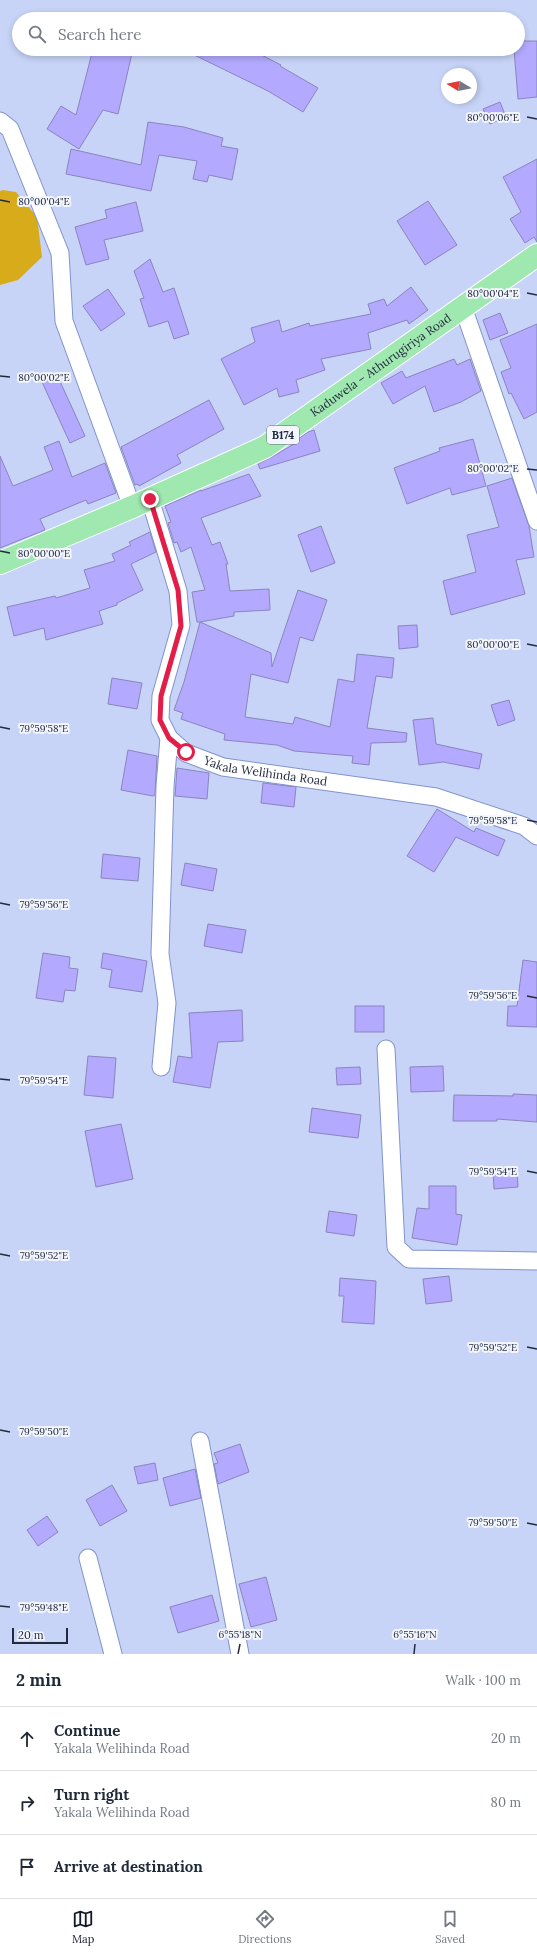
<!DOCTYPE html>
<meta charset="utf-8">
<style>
body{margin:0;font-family:Lora,serif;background:#f2f2f3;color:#1f2937}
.compass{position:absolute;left:441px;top:68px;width:36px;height:36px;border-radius:50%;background:#fff;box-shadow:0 2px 6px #0003;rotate:280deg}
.scale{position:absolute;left:12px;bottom:10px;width:56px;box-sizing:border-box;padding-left:4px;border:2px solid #232a40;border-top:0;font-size:11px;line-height:14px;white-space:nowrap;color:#232a40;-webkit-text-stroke:3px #f3f6fc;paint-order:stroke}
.stop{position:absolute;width:12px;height:12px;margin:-9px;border:3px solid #e11d48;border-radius:50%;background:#fff}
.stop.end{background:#e11d48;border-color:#fff;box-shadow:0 1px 4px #0008}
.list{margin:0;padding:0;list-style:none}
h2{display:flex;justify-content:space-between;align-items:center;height:52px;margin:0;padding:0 16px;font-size:17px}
h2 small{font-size:13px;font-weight:400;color:#747a83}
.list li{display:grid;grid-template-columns:26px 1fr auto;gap:12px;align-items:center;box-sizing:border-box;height:64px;padding:0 16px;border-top:1px solid #e0e1e3}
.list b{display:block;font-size:15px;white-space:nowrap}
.list p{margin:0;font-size:13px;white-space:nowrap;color:#747a83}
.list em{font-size:13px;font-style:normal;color:#747a83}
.icon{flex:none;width:22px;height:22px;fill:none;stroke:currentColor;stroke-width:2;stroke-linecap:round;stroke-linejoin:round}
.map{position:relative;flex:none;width:537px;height:1654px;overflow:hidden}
.search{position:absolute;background:#fff;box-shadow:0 2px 6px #0003;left:12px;right:12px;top:12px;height:44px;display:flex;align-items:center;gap:10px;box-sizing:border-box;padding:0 14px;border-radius:22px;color:#747a83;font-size:15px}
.sheet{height:244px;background:#fff}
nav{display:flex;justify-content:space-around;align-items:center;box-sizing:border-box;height:56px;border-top:1px solid #e0e1e3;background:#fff;font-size:11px;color:#747a83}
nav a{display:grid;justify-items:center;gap:2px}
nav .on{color:#111827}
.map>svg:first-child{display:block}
.green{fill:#d8ab1b}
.building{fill:#b3a9fe;stroke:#8b85bd}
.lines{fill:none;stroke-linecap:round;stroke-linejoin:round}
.minor-casing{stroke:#8194ca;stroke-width:19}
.primary-casing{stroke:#fff;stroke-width:24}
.minor{stroke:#fff;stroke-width:17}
.primary{stroke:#9fe8b0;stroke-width:22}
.route{stroke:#e11d48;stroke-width:5}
.ticks{fill:none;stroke:#232a40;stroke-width:1.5}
.labels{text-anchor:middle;stroke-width:4;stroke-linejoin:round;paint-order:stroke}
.shield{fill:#f3f6fc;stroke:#616778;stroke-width:1}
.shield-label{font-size:11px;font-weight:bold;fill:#232a40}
.street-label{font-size:12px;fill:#232a40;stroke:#f3f6fc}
.ticks-label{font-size:10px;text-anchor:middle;fill:#232a40;stroke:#f3f6fc;stroke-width:4;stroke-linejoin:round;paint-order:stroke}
</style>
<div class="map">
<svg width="537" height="1654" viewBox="0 0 537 1654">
<rect width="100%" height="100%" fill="#c7d4f7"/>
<polygon class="green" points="3,190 16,192 37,217 42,257 18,280 0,285 0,191"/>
<g class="building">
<polygon points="518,41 537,41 537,97 518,99 514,49 518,49"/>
<polygon points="93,49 133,49 118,114 103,110 79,149 47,129 61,106 76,115"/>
<polygon points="182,49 250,49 281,65 280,66 318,88 303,112 268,91"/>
<polygon points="500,102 506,117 490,124 483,109"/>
<polygon points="148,122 184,127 223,138 221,146 238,149 232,180 209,175 207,182 193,179 197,161 159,155 151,191 66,174 71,149 141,165"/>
<polygon points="537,159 537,242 534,237 525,243 510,219 521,212 503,177"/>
<polygon points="428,201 457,245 425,265 397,221"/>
<polygon points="136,202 143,231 104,240 109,259 86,265 75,227 107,218 105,210"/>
<polygon points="150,259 163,292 174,288 189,334 174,339 168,321 149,327 140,299 144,298 134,271"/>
<polygon points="411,287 428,310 409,324 407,320 368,333 371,349 321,359 325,370 296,380 299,392 279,397 277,388 244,405 221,359 255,342 251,328 279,320 282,332 309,323 310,326 371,314 368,304 384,299 387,306"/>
<polygon points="108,289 125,314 101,331 83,306"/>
<polygon points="500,313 508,333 490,340 483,320"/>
<polygon points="537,324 537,412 524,419 511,393 509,394 501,372 511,368 500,340"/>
<polygon points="454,359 457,365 470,359 481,391 461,402 434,412 425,386 393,404 381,383 402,371 406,378"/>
<polygon points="57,375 85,436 70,443 42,382"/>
<polygon points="209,400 224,429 177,455 181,463 139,486 138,484 135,485 121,447"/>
<polygon points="314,430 320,451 260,469 258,464 272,457 299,441 298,439 308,432"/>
<polygon points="473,439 486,486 452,495 450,488 407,504 394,468 440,451 439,448"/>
<polygon points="59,441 72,477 105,463 116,493 88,504 86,500 40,519 45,530 0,548 0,456 13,486 53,470 44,447"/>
<polygon points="249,474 261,496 201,518 212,545 220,542 228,564 226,564 230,591 269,589 270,610 234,612 234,616 200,622 271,653 272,667 298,590 327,600 313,641 300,637 288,683 251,674 245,717 293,724 295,717 330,727 338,679 354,682 357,654 394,658 392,678 376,676 367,728 407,733 406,742 371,743 369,765 352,763 353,756 294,751 277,745 224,740 225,734 181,719 183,713 174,710 184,682 200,622 197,622 192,592 205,590 191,547 181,552 177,542 174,543 168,523 171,522 165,506 201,490 201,491"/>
<polygon points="512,478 529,526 534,557 516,560 525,594 451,615 443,581 476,572 467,535 499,527 487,486"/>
<polygon points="321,526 335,563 311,572 298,535"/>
<polygon points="150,532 156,552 131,564 143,590 117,603 117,605 99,611 103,624 46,640 44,628 14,636 7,607 55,596 56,598 90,588 84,570 115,561 112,554 131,545 129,542"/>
<polygon points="417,625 418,647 399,649 398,626"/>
<polygon points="112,678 142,683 137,709 108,704"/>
<polygon points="509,700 515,720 498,726 491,705"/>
<polygon points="433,718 436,744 482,754 479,769 443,762 419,765 413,720"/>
<polygon points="128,750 157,756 155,795 153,796 121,790"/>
<polygon points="177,768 209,773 207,799 175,796"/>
<polygon points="263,783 296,787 294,807 261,803"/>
<polygon points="437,809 474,832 476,828 505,840 498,856 456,837 434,872 407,856"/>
<polygon points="103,854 140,858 138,881 101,878"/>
<polygon points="185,863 217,869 213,891 181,885"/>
<polygon points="208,924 246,930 242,953 204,946"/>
<polygon points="43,953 70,957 69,968 78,969 75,991 65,990 63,1002 36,998"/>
<polygon points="103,953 147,961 142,992 109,987 112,970 101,968"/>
<polygon points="523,960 537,962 537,1027 507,1026 508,1006 517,1006"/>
<rect x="355" y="1006" width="29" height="26"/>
<polygon points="242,1010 243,1041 218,1042 210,1088 173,1082 178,1056 192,1058 189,1013"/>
<polygon points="88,1056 116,1058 113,1098 84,1095"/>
<polygon points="443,1066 444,1091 411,1092 410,1067"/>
<polygon points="360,1067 361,1084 337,1085 336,1068"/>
<polygon points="513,1094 537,1095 537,1122 497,1119 497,1121 453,1121 454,1095 513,1096"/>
<polygon points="312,1108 361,1115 358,1138 309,1132"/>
<polygon points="121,1124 133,1179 96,1187 85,1131"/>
<polygon points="517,1169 518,1187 494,1189 493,1170"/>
<polygon points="429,1186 456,1186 456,1214 462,1215 457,1245 412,1238 417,1208 429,1209"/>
<polygon points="329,1211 357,1215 354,1236 326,1232"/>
<polygon points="449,1276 452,1301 426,1304 423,1279"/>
<polygon points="340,1278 376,1281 374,1324 342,1322 344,1296 339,1296"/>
<polygon points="240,1444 249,1472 218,1484 214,1464 218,1463 214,1453"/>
<polygon points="155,1463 158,1480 138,1484 134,1467"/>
<polygon points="195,1469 201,1498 170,1506 163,1478"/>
<polygon points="112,1485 127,1511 100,1526 86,1500"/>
<polygon points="47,1516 58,1532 38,1546 27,1530"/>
<polygon points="266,1577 277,1620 251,1627 239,1584"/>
<polygon points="212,1595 219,1621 178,1633 170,1607"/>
</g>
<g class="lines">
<defs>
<g id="minor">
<polyline points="0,121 10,129 60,253 64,321 132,507"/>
<polyline points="463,307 537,521"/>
<path id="s1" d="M 150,499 L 178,591 L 181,625 L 161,696 L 160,720 L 169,738 L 186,753 L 223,767 L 436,797 L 524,826 L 537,836"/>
<polyline points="386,1049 396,1247 409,1259 537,1261"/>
<polyline points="161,1067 167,1003 160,954 165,786 169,738"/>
<polyline points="200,1441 240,1654"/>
<polyline points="88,1558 113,1654"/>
</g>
<g id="primary">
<path id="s2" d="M 0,563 L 132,507 L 265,447 L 537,255"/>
</g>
</defs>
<use href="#minor" class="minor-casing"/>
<use href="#primary" class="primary-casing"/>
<use href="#minor" class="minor"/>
<use href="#primary" class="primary"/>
</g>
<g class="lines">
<polyline class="route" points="150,499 178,590 181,626 161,696 160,720 169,738 186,752"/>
</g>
<path class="ticks" d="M 527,117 L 537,119M 0,200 L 10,202M 527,293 L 537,295M 0,376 L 10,377M 527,469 L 537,470M 0,551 L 10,553M 527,644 L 537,646M 0,727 L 10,729M 527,820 L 537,822M 0,903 L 10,905M 527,996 L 537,998M 0,1079 L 10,1080M 527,1171 L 537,1173M 0,1254 L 10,1256M 527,1347 L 537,1349M 0,1430 L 10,1432M 527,1523 L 537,1525M 0,1606 L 10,1607M 238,1654 L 240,1644M 414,1654 L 415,1644"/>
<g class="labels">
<rect class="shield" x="267" y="426" width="32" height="18" rx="3"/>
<g class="shield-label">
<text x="283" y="439">B174</text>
</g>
<g class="street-label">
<text dy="4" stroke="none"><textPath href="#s2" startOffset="431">Kaduwela – Athurugiriya Road</textPath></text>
<text dy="4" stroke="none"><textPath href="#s1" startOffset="353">Yakala Welihinda Road</textPath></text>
</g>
</g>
<g class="ticks-label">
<text x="493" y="121">80°00'06"E</text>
<text x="44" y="205">80°00'04"E</text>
<text x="493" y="297">80°00'04"E</text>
<text x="44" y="381">80°00'02"E</text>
<text x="493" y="472">80°00'02"E</text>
<text x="44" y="557">80°00'00"E</text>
<text x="493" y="648">80°00'00"E</text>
<text x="44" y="732">79°59'58"E</text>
<text x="493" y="824">79°59'58"E</text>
<text x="44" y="908">79°59'56"E</text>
<text x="493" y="999">79°59'56"E</text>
<text x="44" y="1084">79°59'54"E</text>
<text x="493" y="1175">79°59'54"E</text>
<text x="44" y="1259">79°59'52"E</text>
<text x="493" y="1351">79°59'52"E</text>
<text x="44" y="1435">79°59'50"E</text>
<text x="493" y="1526">79°59'50"E</text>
<text x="44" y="1611">79°59'48"E</text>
<text x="240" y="1638">6°55'18"N</text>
<text x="415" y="1638">6°55'16"N</text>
</g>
</svg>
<svg class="compass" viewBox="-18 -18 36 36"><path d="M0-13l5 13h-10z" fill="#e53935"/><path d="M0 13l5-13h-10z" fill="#747a83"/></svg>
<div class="scale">20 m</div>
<div class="stop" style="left:186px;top:752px"></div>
<div class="stop end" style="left:150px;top:499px"></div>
<div class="search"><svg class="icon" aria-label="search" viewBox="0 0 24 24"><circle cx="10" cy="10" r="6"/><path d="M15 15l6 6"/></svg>Search here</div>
</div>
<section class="sheet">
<h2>2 min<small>Walk · 100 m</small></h2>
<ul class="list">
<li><svg class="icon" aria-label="ahead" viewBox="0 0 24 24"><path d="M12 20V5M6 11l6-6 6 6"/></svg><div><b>Continue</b><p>Yakala Welihinda Road</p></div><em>20 m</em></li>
<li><svg class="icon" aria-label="right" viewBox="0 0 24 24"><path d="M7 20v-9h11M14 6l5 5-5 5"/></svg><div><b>Turn right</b><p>Yakala Welihinda Road</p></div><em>80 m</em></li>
<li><svg class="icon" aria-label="arrive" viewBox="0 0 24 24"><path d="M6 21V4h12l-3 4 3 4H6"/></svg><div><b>Arrive at destination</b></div></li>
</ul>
</section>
<nav>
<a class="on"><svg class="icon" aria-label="map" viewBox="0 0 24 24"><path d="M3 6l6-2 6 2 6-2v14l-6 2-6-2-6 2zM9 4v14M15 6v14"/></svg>Map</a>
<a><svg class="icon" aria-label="directions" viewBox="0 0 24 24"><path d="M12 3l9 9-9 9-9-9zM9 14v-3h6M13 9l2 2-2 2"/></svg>Directions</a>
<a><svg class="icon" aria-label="saved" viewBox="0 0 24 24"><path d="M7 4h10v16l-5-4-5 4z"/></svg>Saved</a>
</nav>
